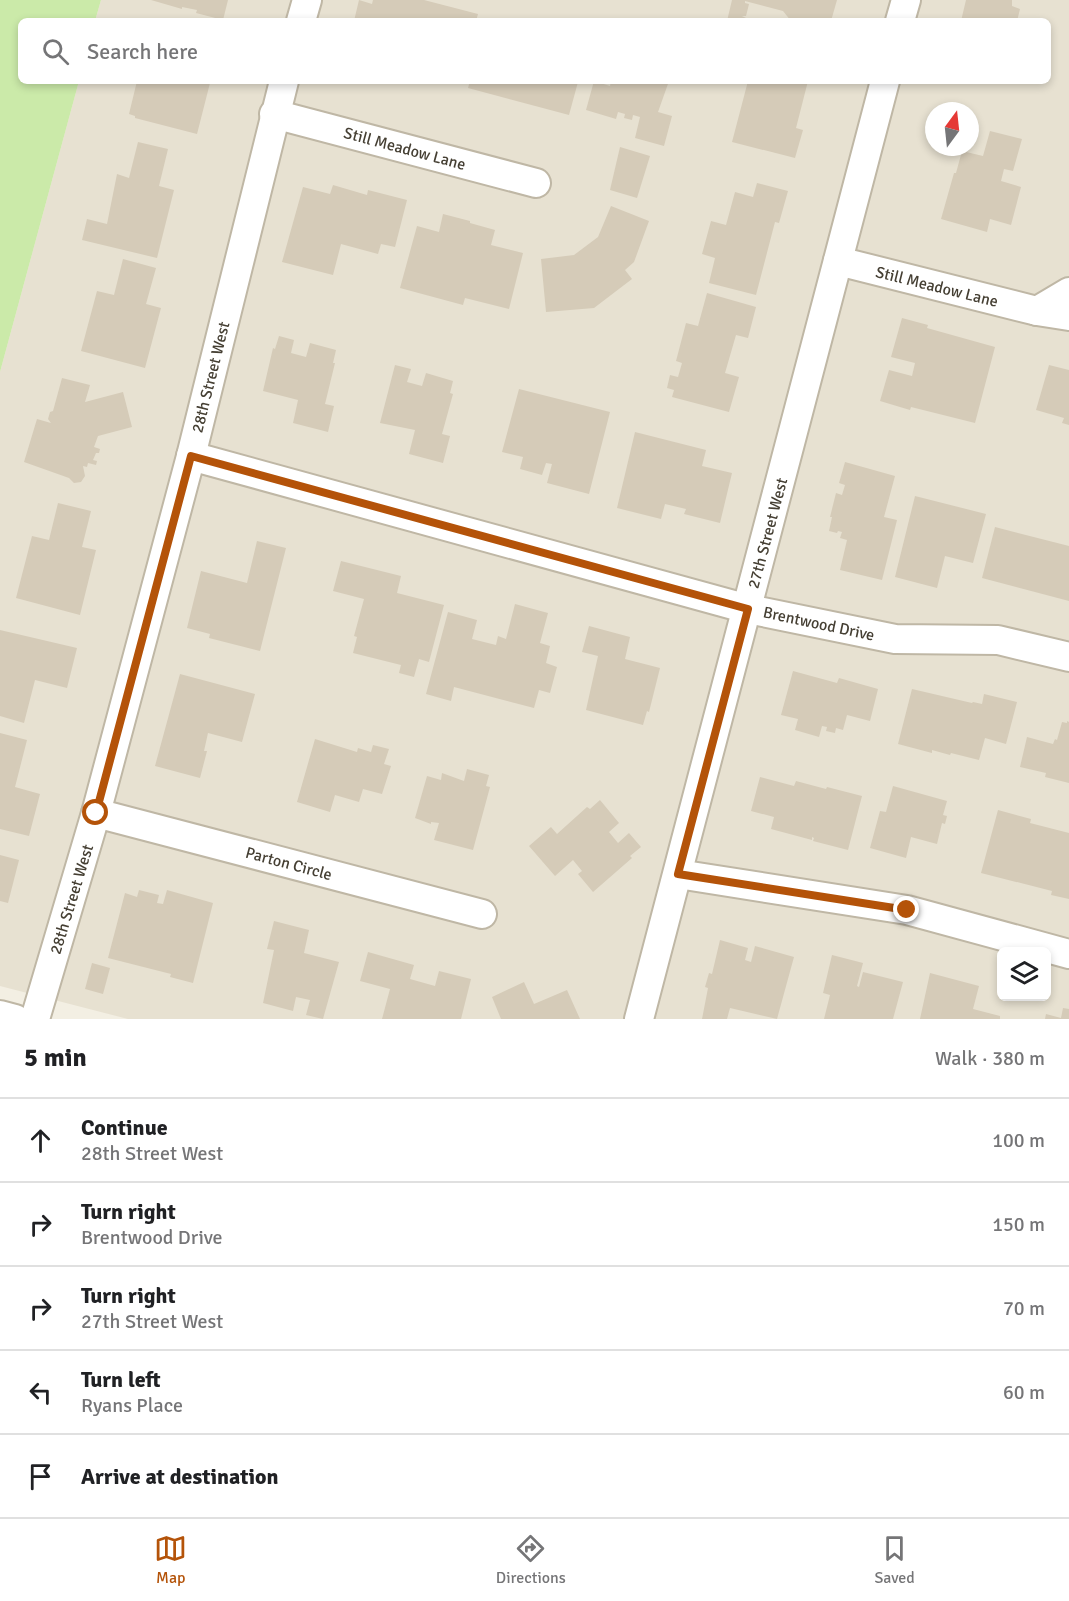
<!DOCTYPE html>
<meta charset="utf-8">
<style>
body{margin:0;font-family:Signika,sans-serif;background:#f2f2f2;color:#202124}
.controls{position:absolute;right:18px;bottom:18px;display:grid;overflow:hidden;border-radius:9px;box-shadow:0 3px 9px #0003}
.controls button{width:54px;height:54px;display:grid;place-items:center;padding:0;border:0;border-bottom:2px solid #e0e0e0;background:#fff;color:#202124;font:30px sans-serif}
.compass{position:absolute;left:925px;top:102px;width:54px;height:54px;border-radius:50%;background:#fff;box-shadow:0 3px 9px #0003;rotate:15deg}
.stop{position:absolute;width:18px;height:18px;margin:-14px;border:4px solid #b45309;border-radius:50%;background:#fff}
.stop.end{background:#b45309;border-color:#fff;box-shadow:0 2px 6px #0008}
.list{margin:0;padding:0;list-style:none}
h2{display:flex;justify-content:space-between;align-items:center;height:78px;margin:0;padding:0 24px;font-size:26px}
h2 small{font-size:20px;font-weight:400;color:#757577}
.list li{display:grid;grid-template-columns:39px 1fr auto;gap:18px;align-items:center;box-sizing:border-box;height:84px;padding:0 24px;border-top:2px solid #e0e0e0}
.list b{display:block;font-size:22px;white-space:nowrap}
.list p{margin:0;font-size:20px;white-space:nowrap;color:#757577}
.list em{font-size:20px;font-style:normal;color:#757577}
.icon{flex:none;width:33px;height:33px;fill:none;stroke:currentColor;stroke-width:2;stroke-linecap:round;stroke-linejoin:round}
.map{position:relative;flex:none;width:1069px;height:1019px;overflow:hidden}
.search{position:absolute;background:#fff;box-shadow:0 3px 9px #0003;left:18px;right:18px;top:18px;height:66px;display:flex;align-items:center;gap:15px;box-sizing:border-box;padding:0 21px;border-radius:9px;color:#757577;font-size:22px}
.sheet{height:498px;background:#fff}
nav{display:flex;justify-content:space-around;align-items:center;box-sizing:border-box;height:84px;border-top:2px solid #e0e0e0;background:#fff;font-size:16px;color:#757577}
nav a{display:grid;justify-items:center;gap:3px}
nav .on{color:#b45309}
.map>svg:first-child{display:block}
.residential{fill:#e7e1d1;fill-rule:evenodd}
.green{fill:#cbeaa9}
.building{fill:#d5cbb8}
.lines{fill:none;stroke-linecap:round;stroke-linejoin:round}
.street-casing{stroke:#bfb7a5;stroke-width:32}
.street{stroke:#fff;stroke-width:28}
.route{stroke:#b45309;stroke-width:8}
.labels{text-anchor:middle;stroke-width:5;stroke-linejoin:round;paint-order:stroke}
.street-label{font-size:16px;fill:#453f33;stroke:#fff}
</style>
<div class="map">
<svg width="1069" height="1019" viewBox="0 0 1069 1019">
<rect width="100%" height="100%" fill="#f3efe3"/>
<path class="residential" d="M 101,0 L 1069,0 L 1069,1019 L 128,1019 L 0,986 L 0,372 L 79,81 L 1048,81 L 1048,21 L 95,21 ZM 934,111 L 970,111 L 970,147 L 934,147 ZM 1002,951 L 1046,951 L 1046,996 L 1002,996 Z"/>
<polygon class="green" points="0,0 101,0 95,21 21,21 21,81 79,81 0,372"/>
<g class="building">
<polygon points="151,0 228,0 223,20 196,13 197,10 182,7 182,9"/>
<polygon points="359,0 372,4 373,0 424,0 478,14 476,21 354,21"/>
<polygon points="732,0 837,0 831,21 791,21 783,11 745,1 745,3 749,4 746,16 742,16 746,18 745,21 727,21"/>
<polygon points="966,0 1012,0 1012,6 1020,9 1017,21 961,21"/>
<polygon points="137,81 210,83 197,134 135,118 135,116 129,114"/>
<polygon points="470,81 575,81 578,82 569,115 468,88"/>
<polygon points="594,81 610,86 611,81 669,81 658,112 672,116 664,146 635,138 640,117 633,115 632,120 624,118 625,114 618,112 616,119 586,110"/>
<polygon points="748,81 808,81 796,128 803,130 795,158 732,142"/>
<polygon points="990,131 1022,139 1013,171 1004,169 1001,181 1021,187 1011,225 990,219 987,232 941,219 954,173 956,173 962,151 983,156"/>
<polygon points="138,142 168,149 159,186 174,190 157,258 82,240 87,219 107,224 117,174 129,178"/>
<polygon points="620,147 650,156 637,198 610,190"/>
<polygon points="757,183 788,191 779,223 775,222 756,295 709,283 715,258 702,254 711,221 726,225 735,192 753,197"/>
<polygon points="333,185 367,195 368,190 407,200 395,247 381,244 378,254 341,244 333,275 282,262 303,187 330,194"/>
<polygon points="611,206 649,221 634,262 625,270 632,279 594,308 546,312 541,259 574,255 598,237"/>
<polygon points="443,214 470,221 470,223 495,230 491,245 523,253 509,309 465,298 463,305 400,288 417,226 439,232"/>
<polygon points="123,259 156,268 146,304 161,308 145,368 81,351 97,291 114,295"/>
<polygon points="707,293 756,307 748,338 736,335 725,373 739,377 729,412 672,397 674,390 667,388 670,375 678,377 682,363 676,361 686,323 698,326"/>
<polygon points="902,318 928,325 927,328 995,347 975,423 911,407 910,410 880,401 889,370 912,376 915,363 891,357"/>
<polygon points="279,336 294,340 291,353 306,357 310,343 336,350 333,363 335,363 325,404 334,406 328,432 293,423 298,400 263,391 273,348 275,349"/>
<polygon points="395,365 411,369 407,382 422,386 426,373 453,381 450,393 453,394 442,434 450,436 443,463 409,454 415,430 380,423"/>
<polygon points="1049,365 1069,370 1069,425 1062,423 1064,418 1036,410"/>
<polygon points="62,378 90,385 85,402 123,392 132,427 98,436 94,447 100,449 99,453 96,453 93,460 97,461 96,465 88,463 87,467 83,466 85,476 81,482 74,483 69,478 24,462 37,419 51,423 48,419 50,412 53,411"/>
<polygon points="519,389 610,412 589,494 547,483 552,464 546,463 542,475 520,469 523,457 502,452"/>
<polygon points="635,432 706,450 702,466 732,473 720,523 684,514 686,509 665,504 661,519 617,508"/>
<polygon points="845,462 895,476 884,517 897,520 882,580 840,570 847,540 840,538 842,532 838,531 837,533 829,531 832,517 830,517 836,493 842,495 845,485 839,483"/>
<polygon points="915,496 986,514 973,563 945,556 937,588 895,577"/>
<polygon points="58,503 91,511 82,547 96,550 80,615 16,598 32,536 49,540"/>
<polygon points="995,527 1069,546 1069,601 982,578"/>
<polygon points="257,541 286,548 260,651 209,638 210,634 187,628 201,571 247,583"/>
<polygon points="341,561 401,576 397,593 444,605 429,662 419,659 414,677 399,673 401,665 353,653 357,637 354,636 364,599 333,591"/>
<polygon points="515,604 548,613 540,643 550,646 546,663 557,667 550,693 539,690 534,708 454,687 451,701 426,694 448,612 477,620 472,639 496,645 498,636 506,639"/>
<polygon points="589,626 630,637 625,659 660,668 649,712 647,711 643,725 586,710 598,656 582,652"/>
<polygon points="0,630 77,648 67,688 35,680 24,723 0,716"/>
<polygon points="793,671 837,683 839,678 878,689 870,721 847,715 843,730 836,728 835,733 826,731 827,727 822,726 819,737 795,730 798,719 781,715"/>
<polygon points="180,674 255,694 242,742 208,733 204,751 207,751 200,778 155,766"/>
<polygon points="912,689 972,703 973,702 982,704 984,694 1017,702 1006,744 985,738 979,760 951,753 950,755 932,750 932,753 898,744"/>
<polygon points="1067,721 1069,722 1069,783 1045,777 1046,773 1020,767 1027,737 1053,744 1055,739 1057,740 1062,722 1067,723"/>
<polygon points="0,733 27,740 15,787 40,794 29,836 0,829"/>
<polygon points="315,739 357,752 358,748 371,752 373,745 389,749 384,764 391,766 382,794 363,789 359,802 335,795 330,812 297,802"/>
<polygon points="467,769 489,775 486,786 490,787 473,850 434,840 439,823 431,822 431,824 415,818 427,776 441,780 442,773 464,781"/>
<polygon points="760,777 794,786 796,781 826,789 827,787 862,796 848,850 813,841 814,838 812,837 812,840 771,829 774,817 751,811"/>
<polygon points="893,786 947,801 943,815 947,816 945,824 942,823 937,844 911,837 906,858 870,848 880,811 886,812"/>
<polygon points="600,800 619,823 609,832 618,843 629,833 641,847 630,856 632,858 593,892 578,874 582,871 573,860 555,876 529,846 551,827 557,834 587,807 590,809"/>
<polygon points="998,810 1031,819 1030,823 1069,833 1069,899 1051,895 1052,891 981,873"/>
<polygon points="0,855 19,860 8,903 0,901"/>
<polygon points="139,890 159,895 157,903 163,904 167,890 213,903 193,983 170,977 171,974 108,958 125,893 137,897"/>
<polygon points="274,921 309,930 304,953 339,962 323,1019 306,1015 310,1000 296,997 293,1011 263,1003 274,950 267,949"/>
<polygon points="720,940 748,948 745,960 751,962 755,946 794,957 777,1019 730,1008 727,1019 702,1019 708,988 705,987 709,973 712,974"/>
<polygon points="368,952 414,965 410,979 435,986 439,971 471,979 461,1019 382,1019 390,989 360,981"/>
<polygon points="832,955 863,963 857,986 859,987 863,972 903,982 893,1019 824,1019 830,995 823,993"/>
<polygon points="92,963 110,968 103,994 85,989"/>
<polygon points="930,973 979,986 973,1009 1000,1016 1000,1019 920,1019"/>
<polygon points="524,982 534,1004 567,990 580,1019 501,1019 492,997"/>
<polygon points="1063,1008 1069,1009 1069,1019 1045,1019 1046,1014 1061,1018"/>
</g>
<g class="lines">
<defs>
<g id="street">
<polyline points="301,21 307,0"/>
<polyline points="900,21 906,0"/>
<polyline points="274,114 536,183"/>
<polyline points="838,261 1037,311 1069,316"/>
<polyline points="1037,311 1069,292"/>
<polyline points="191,456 748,609 895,639 998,640 1069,657"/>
<polyline points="96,813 482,914"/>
<polyline points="678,874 907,910 1069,954"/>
<polyline points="0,1015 15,1019"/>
<polyline points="35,1019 96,813 191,456 284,81"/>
<polyline points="639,1019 885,81"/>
</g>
</defs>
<use href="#street" class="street-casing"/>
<use href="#street" class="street"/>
</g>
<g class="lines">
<polyline class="route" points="96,813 191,456 748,609 678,874 907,910"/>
</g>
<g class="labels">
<g class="street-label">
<text transform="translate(405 148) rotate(15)" y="6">Still Meadow Lane</text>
<text transform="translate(937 286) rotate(14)" y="6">Still Meadow Lane</text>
<text transform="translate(210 377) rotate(-76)" y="6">28th Street West</text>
<text transform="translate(767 533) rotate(-75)" y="6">27th Street West</text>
<text transform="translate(819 623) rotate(12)" y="6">Brentwood Drive</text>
<text transform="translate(289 863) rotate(15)" y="6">Parton Circle</text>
<text transform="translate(71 899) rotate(-73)" y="6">28th Street West</text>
</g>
</g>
</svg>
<div class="controls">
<button><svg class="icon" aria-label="layers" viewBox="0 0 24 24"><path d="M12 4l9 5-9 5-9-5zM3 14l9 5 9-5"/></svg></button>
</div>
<svg class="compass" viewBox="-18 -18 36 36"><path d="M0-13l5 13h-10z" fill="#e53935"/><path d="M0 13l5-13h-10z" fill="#757577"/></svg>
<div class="stop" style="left:96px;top:813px"></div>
<div class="stop end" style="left:907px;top:910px"></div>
<div class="search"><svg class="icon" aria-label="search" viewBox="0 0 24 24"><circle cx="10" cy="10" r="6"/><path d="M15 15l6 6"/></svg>Search here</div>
</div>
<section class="sheet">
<h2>5 min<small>Walk · 380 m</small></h2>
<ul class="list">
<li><svg class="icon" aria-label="ahead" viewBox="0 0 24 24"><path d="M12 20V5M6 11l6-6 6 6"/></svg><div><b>Continue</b><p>28th Street West</p></div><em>100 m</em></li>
<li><svg class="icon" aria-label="right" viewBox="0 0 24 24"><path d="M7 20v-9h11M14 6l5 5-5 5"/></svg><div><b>Turn right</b><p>Brentwood Drive</p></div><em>150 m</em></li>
<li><svg class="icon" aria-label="right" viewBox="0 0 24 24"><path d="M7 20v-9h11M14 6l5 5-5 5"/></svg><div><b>Turn right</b><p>27th Street West</p></div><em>70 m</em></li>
<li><svg class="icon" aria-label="left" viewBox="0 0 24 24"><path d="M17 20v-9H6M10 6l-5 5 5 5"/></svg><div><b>Turn left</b><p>Ryans Place</p></div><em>60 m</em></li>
<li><svg class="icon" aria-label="arrive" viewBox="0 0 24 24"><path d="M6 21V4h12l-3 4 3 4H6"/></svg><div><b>Arrive at destination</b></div></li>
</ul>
</section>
<nav>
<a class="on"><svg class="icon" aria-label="map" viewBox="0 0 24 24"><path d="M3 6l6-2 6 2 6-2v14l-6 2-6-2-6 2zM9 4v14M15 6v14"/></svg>Map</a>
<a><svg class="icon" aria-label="directions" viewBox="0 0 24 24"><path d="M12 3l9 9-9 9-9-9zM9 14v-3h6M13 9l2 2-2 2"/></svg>Directions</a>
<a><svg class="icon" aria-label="saved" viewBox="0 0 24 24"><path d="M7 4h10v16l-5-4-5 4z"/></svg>Saved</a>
</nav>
